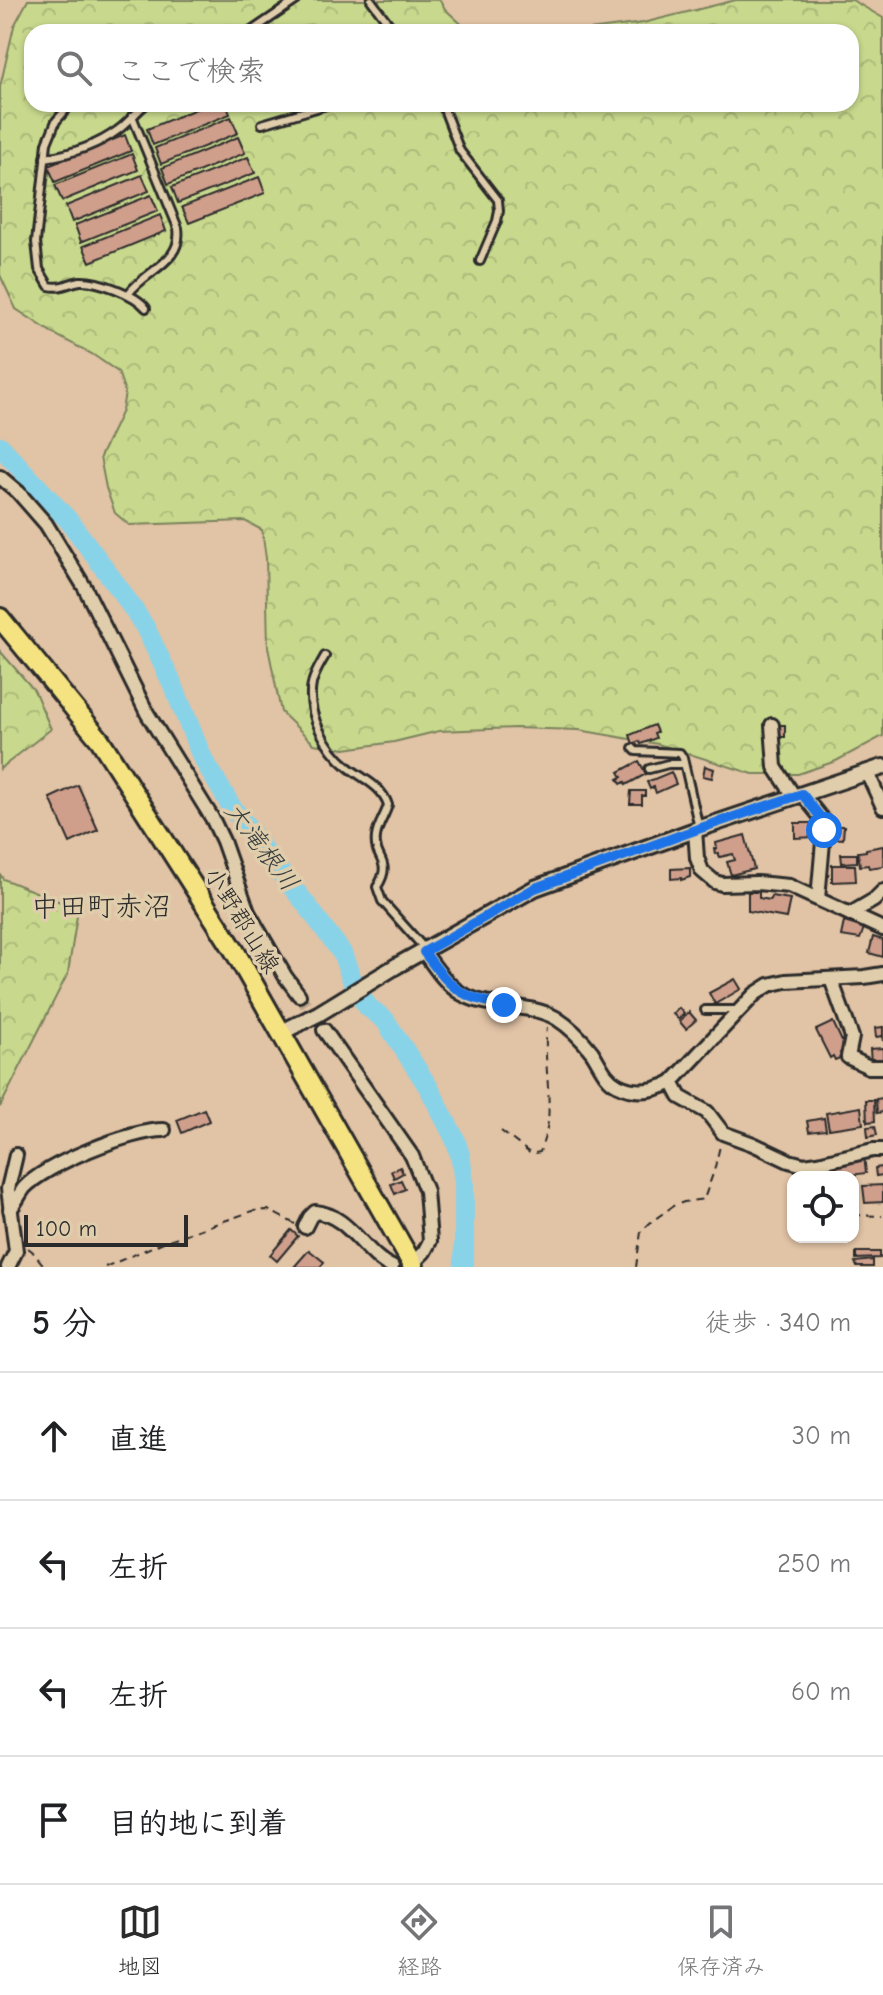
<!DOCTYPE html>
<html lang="ja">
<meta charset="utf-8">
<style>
body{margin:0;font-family:"Comic Neue","Klee One",sans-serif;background:#f2f2f2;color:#202124}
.controls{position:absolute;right:24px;bottom:24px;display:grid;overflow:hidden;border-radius:16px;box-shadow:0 2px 6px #0004}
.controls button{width:72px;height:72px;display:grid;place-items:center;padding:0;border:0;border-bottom:2px solid #e0e0e0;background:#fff;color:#202124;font:40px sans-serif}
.scale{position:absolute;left:24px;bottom:20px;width:164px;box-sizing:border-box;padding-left:8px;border:4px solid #2b2b2b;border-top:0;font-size:22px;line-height:28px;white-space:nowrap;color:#2b2b2b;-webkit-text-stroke:6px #e0cdab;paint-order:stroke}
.stop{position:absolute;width:24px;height:24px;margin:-18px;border:6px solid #1a73e8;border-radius:50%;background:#fff}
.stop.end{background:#1a73e8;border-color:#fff;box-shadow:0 2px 8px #0008}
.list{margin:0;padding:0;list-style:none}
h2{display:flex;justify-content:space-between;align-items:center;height:104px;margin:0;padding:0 32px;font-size:34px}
h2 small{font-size:26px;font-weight:400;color:#757577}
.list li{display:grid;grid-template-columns:52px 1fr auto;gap:24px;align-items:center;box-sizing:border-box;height:128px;padding:0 32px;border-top:2px solid #e0e0e0}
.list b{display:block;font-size:30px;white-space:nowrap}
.list em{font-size:26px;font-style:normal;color:#757577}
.icon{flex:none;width:44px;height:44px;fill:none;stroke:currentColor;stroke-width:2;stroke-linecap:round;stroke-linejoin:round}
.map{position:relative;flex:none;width:883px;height:1267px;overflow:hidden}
.search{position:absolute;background:#fff;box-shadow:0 2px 6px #0004;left:24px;right:24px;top:24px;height:88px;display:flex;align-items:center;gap:20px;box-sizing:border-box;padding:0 28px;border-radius:24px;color:#757577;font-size:30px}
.sheet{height:616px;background:#fff}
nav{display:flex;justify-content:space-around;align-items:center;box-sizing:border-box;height:112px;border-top:2px solid #e0e0e0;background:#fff;font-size:22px;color:#757577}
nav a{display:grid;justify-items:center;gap:4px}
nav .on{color:#2b2b2b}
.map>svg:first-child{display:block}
.forest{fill:url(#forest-crowns);stroke:#7a825c;stroke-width:2}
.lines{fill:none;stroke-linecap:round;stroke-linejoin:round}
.river{stroke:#89d3e9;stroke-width:20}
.building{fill:#d09f8c;stroke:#2b2b2b;stroke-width:2}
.minor-tunnel{stroke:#bda58d;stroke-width:12;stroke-dasharray:12 6;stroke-linecap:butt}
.service-casing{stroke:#2b2b2b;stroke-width:12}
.minor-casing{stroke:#2b2b2b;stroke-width:18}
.tertiary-casing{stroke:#2b2b2b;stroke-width:20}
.primary-casing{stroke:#2b2b2b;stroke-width:24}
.path{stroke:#2b2b2b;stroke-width:2;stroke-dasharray:8 6;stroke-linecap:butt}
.service{stroke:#e0cdab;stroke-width:6}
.minor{stroke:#e0cdab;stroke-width:12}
.tertiary{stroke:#e0cdab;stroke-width:14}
.primary{stroke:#f5e382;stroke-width:18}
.route{stroke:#1a73e8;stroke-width:10}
.labels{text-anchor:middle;stroke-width:7;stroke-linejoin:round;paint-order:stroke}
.street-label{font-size:24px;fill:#2b2b2b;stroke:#e0cdab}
.water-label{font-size:26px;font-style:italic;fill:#343c3e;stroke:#e0cdab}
.quarter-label{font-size:28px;fill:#2b2b2b;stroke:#e0cdab}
</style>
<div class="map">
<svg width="883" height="1267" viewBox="0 0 883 1267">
<defs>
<pattern id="forest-crowns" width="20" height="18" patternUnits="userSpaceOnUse" patternTransform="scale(2)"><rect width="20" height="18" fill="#c8d98d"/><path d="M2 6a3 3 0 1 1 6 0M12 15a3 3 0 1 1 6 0" fill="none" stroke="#acba7a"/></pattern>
</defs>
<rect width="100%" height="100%" fill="#e1c3a5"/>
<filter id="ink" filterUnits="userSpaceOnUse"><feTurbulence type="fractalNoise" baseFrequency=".0125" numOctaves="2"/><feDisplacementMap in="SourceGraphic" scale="16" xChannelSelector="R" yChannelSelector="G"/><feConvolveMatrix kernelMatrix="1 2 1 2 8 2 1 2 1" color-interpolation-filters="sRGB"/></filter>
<g filter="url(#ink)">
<g class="forest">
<polygon points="28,0 440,0 445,9 470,32 32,32 32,104 851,104 851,32 574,32 643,23 736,0 852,0 883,18 883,736 836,761 798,774 753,774 658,744 579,730 515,728 439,731 394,742 345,749 314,744 281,712 268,647 266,558 262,530 245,521 129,525 115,513 106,488 100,457 122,411 125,392 118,372 92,354 54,334 16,309 0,275 0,87 14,26"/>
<polygon points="0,651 34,690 51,729 0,769"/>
<polygon points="0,874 3,879 78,909 68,973 0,1107"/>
</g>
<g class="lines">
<polyline class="river" points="0,446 70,522 121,591 145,627 173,685 202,757 231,806 254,836 269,859 306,904 334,942 342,953 355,988 368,1007 385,1020 429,1088 455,1139 460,1155 464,1182 464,1267"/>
</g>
<g class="building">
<polygon points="208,104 226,104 230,114 153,145 147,129"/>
<polygon points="231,117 238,133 161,164 155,148"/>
<polygon points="125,135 131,151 55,182 48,166"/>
<polygon points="238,137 245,153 168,184 162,168"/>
<polygon points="132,154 138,170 62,201 55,185"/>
<polygon points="248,157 255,173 178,203 172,187"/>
<polygon points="142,175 149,191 72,222 66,206"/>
<polygon points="259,177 265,193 189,223 182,207"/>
<polygon points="151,195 158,211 81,242 75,225"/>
<polygon points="160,215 166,231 90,262 83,246"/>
<polygon points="654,725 657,732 654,733 656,738 641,744 639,741 633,744 630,735"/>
<polygon points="780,725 785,725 785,737 779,737"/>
<polygon points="639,761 646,774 626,785 625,782 621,784 618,779 622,777 619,772"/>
<polygon points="705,766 714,769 712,778 703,776"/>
<polygon points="671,772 676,784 656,793 654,787 650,789 647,782"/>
<polygon points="78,785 98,830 70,843 50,798"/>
<polygon points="631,791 645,791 645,796 642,796 642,804 630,804"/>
<polygon points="795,823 816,823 816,837 795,838"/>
<polygon points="831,826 844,826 843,839 831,838"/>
<polygon points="745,835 754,869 731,875 727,862 735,860 733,854 720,857 718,853 715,854 714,849 717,849 716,843"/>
<polygon points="883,846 883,866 869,868 868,865 860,866 858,852 866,851 866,849"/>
<polygon points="841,854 857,854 857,862 842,863"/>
<polygon points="832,865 855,865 856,881 832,882"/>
<polygon points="690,868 690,877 681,880 681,878 671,879 671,869"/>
<polygon points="748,892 759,892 759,898 770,900 771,896 790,899 786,918 748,911"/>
<polygon points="844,922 864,928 860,939 841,936"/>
<polygon points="873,937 883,940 883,957 869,953"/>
<polygon points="735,979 741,989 715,1004 709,993"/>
<polygon points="679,1008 684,1014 678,1019 673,1014"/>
<polygon points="689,1012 696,1020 686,1029 679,1021"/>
<polygon points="833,1022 845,1048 840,1053 842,1057 835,1060 833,1056 830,1058 816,1030"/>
<polygon points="883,1027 883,1041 882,1036 876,1037 875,1028"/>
<polygon points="883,1048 883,1062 871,1063 870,1049"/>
<polygon points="883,1098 883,1112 877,1113 876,1099"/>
<polygon points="866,1100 874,1100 875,1121 867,1122"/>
<polygon points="861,1107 863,1124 829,1129 826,1113"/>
<polygon points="204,1109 209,1121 182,1133 177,1120"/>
<polygon points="824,1118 826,1130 809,1132 807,1121"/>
<polygon points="875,1126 877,1135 868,1137 867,1127"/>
<polygon points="864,1156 866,1173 837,1177 834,1164"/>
<polygon points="400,1167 403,1173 394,1178 391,1171"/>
<polygon points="882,1167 883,1175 876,1176 875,1168"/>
<polygon points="401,1180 405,1189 395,1194 391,1184"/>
<polygon points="883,1185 883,1202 865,1203 863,1186"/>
<polygon points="291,1230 298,1236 277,1261 270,1255"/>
<polygon points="309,1250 324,1262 320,1267 294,1267"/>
<polygon points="856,1252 880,1252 880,1258 856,1259"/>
<polygon points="873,1260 873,1267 857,1267 855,1262"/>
</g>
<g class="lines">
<polyline class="minor-tunnel" points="299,995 324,1030"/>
<defs>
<g id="service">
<polyline points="371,0 395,32"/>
<polyline points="250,32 297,0"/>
<path d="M 71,104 L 56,121 L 47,143 L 36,242 L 39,269 L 49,286 C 61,289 68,283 80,281 C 97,280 135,294 146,308"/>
<polyline points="442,104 460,151 498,200 499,211 497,221 480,261"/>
<polyline points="262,124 330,104"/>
<path d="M 45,158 C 70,154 98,145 118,130 C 128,123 136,112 146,104"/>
<path d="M 129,293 C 146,270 183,262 178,228 L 132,116"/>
<path d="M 325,656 C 320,665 314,674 312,684 C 306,714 326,749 348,767 C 363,779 382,786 388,805 C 385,816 377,826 376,837 C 373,860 394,860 377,887 L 382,901 L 424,948"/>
<polyline points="633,748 636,751 680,753 683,758 699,828"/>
<polyline points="649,769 668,764 684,764"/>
<polyline points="705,1010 737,1010"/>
</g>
<g id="minor">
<polyline points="0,477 18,492 46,524 85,588 147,713 212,818 223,841 248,912 285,976 299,995"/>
<polyline points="772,725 775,767 794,796"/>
<polyline points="867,772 883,807"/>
<polyline points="802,794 822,819 824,830 818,899"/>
<polyline points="695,830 697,858 702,871 715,882 722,884 757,883 789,886 883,929"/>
<polyline points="850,914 874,900 883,891"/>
<path d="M 424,952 C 433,965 443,980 456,990 C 484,1011 526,1001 556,1018 C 570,1027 582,1039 592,1052 C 600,1064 605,1079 618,1085 C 636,1094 655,1091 672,1082 L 755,994 L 769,985 L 786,981 L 864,977 L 883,974"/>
<polyline points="831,979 852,1037 848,1057 869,1067 883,1067"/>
<polyline points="324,1030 412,1156 426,1191 430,1241 424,1252 409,1267"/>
<polyline points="672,1082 680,1097 707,1112 723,1133 753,1144 789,1161 804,1165 818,1163 873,1150 883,1150"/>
<path d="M 10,1210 C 15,1203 19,1195 24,1188 C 46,1164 131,1130 164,1130"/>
<path d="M 305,1227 L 310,1217 L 315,1212 C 350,1215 363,1254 392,1267"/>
<polyline points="8,1267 16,1251 8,1189 16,1155"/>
</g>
<polyline id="tertiary" points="282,1032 318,1014 398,965 535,888 695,830 883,767"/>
<polyline id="primary" points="0,618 100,740 234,950 414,1267"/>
</defs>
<use href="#service" class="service-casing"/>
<use href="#minor" class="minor-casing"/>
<use href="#tertiary" class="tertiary-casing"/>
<use href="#primary" class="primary-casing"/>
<g class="path">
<path d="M 501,1131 L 531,1154 L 540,1152 C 543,1142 547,1132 548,1121 C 551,1090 543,1059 547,1027"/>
<polyline points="853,1215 882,1216"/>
<polyline points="28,1248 32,1251 45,1267"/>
<polyline points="105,1267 166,1241 253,1211 268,1210 295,1224"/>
<polyline points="636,1267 641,1232 651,1222 673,1206 684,1202 704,1199 714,1171 720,1146"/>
</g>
<use href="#service" class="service"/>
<use href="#minor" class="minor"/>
<use href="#tertiary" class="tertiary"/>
<use href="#primary" class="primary"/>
</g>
</g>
<g class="lines" filter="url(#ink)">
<path class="route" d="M 504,1005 C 459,998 450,987 424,952 L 535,888 L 695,830 L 802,794 L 822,819 L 824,830"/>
</g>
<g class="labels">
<g class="street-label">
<text transform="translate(242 920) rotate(58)" y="8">小野郡山線</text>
</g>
<g class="water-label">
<text transform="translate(262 846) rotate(53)" y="9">大滝根川</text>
</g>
<g class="quarter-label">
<text x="101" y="916">中田町赤沼</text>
</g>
</g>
</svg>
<div class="controls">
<button><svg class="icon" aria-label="locate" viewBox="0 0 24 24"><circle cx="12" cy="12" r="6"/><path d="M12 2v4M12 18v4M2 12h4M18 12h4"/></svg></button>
</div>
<div class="scale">100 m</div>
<div class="stop" style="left:824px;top:830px"></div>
<div class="stop end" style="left:504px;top:1005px"></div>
<div class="search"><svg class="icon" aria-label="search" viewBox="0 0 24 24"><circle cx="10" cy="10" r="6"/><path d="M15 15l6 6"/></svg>ここで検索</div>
</div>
<section class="sheet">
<h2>5 分<small>徒歩 · 340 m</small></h2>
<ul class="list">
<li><svg class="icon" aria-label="ahead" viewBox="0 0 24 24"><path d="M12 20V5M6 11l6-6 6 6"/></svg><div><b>直進</b></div><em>30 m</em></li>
<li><svg class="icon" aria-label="left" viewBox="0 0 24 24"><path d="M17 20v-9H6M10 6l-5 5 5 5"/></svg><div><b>左折</b></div><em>250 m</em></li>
<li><svg class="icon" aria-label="left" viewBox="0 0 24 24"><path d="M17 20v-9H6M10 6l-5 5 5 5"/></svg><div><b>左折</b></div><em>60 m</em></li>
<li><svg class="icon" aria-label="arrive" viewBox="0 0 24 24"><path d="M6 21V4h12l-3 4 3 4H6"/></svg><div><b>目的地に到着</b></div></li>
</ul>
</section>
<nav>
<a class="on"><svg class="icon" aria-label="map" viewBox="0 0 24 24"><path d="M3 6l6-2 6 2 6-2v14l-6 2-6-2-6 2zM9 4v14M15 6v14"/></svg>地図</a>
<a><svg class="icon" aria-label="directions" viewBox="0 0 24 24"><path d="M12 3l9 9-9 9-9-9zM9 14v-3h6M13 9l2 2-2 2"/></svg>経路</a>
<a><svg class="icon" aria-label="saved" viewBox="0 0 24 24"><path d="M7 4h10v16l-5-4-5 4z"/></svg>保存済み</a>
</nav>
